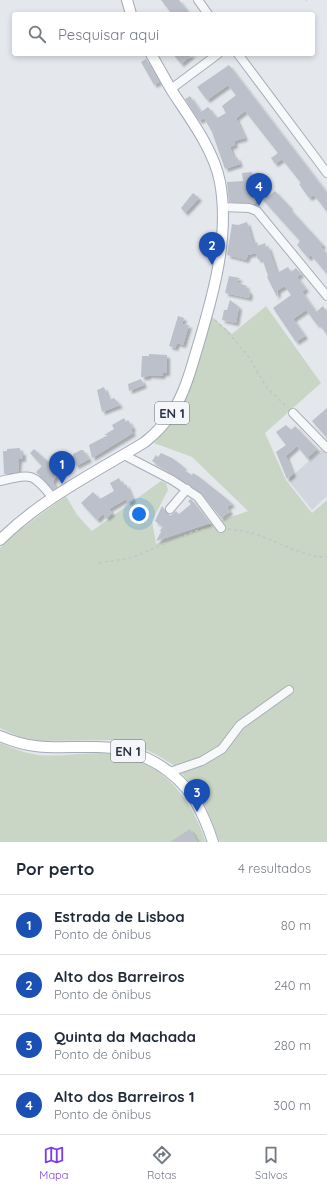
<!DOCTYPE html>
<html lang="pt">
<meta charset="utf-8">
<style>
body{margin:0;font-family:Quicksand,sans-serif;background:#f6f6f7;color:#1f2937}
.you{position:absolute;left:139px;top:514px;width:14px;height:14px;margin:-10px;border:3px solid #fff;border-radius:50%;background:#1a73e8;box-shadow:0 0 0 6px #1a73e833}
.badge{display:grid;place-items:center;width:26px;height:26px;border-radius:50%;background:#7c3aed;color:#fff;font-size:13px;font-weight:700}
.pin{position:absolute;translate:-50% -33px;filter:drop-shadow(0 1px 2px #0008)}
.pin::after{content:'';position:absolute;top:21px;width:14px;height:12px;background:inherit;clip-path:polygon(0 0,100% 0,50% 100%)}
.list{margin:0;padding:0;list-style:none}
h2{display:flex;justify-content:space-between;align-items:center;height:52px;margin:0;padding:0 16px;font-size:17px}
h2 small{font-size:13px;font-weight:400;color:#747a83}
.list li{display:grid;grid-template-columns:26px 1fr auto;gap:12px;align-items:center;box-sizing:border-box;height:60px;padding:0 16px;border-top:1px solid #e0e1e3}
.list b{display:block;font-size:15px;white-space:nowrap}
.list p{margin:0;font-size:13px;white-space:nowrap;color:#747a83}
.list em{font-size:13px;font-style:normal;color:#747a83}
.icon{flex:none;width:22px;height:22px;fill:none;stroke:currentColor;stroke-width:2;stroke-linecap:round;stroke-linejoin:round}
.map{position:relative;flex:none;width:327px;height:842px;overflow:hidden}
.search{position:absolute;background:#fff;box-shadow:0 2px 6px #0003;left:12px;right:12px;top:12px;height:44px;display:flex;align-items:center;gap:10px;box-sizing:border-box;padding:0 14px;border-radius:4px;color:#747a83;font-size:15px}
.sheet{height:292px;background:#fff}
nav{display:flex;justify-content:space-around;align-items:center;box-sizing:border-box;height:56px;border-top:1px solid #e0e1e3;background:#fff;font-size:11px;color:#747a83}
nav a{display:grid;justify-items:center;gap:2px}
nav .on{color:#7c3aed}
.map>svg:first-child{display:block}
.built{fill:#d2d6de}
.green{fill:#c9d6c5}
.building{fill:#bbc0ca;filter:url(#shadow)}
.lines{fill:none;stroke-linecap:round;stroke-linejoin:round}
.minor-casing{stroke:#a9aeb7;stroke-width:10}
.major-casing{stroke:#a3abb8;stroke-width:12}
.path{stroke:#c2c5cb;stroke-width:1.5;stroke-dasharray:3 3;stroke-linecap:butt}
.minor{stroke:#f7f8fa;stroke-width:8}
.major{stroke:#fff;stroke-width:10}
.labels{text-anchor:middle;stroke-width:4;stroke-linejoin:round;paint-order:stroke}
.shield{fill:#f4f6f9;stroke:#676e7b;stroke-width:1}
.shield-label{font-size:13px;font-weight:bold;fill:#2b3445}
</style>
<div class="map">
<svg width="327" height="842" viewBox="0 0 327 842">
<defs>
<filter id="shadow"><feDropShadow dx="3" dy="3" stdDeviation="1" flood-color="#0004"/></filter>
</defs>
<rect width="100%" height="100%" fill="#e4e7ec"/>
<polygon class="built" points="321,450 327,453 327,496 312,510 288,480"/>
<g class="green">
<polygon points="266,306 321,383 265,433 286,480 312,513 327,500 327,842 220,842 206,807 192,785 175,766 157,755 138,746 118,740 40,741 20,737 0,728 0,548 14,534 66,496 77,515 92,531 161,481 166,483 168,490 152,521 156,544 248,511 192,457 154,443 177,414 188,392 211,316 232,334"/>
<path d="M 0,743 C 12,748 25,753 38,755 C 58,757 79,753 99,753 C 157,755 188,791 206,842 L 0,842 Z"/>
</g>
<g class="building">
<polygon points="161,0 179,0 190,14 172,14"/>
<polygon points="173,54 193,54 181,64"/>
<polygon points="146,59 159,82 154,85 141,62"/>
<polygon points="229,65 327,193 327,212 314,195 309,198 299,184 301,183 282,159 275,164 271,158 278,153 245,111 236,118 245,138 234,141 235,145 230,147 234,158 237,157 240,164 225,169 212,132 204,118 199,121 185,99 190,96 201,112 208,107 217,118 226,113 222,106 236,95 228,85 207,100 197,87"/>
<polygon points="252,172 253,179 266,179 266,199 275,191 290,207 289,208 323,245 321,247 327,254 327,274 311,255 308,258 297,245 300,241 256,192 255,204 229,202 227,182 243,181 242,173"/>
<polygon points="193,193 199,198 185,213 181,208"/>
<polygon points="247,222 253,243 257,242 258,246 265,243 266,247 268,246 277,273 288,267 291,272 296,268 301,274 297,277 306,289 302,292 316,312 323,306 327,312 327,335 319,324 317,325 306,310 293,319 305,336 296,342 273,308 291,295 285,286 278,290 277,297 267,277 268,276 262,258 258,260 256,253 248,255 246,260 227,255 232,224 238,225"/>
<polygon points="229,276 240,278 236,282 247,286 246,288 250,293 249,298 225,293"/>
<polygon points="230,300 239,307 236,323 222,320 224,310 227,310"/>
<polygon points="178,316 184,318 182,324 189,325 183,345 177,343 175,348 169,346"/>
<polygon points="149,354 167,355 167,373 163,373 162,376 148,375 148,377 141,377 142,356 149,356"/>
<polygon points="141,379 144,385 129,391 128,384"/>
<polygon points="104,387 109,400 114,398 120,405 102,412 97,390"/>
<polygon points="327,408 327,438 312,421"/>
<polygon points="124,418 126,422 128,420 133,428 131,430 133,433 92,458 89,445 108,435 104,435 114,429 112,425"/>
<polygon points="286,425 291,430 295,426 317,449 307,458 297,446 286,456 293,474 287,479 276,452 286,445 276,432"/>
<polygon points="20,448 20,452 23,452 23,459 19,459 18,472 4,474 3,451 7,451 7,449"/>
<polygon points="34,449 53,466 65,451 67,453 53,482 56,488 53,490 36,472 42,466 30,453"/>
<polygon points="81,450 83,450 89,459 76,466 72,459 73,454"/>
<polygon points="161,453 172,458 184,467 182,469 192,475 193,473 198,476 227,499 232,504 227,507 230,512 221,518 201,493 152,461 156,455 158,457"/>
<polygon points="119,478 123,486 126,484 133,500 128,503 126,499 109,509 112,513 106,518 103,514 97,520 81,503 93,492 100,499 114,491 110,483"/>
<polygon points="191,499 210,523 156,541 161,532 160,530 163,527 155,521 162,506 170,516 176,511 179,514 191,504 188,501"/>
<polygon points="190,829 198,842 170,842"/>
</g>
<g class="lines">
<defs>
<g id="minor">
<polyline points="198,0 208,14"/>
<polyline points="238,54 327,173"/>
<polyline points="171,89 218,54"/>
<polyline points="222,207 249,208 257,211 327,296"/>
<polyline points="293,413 327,448"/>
<polyline points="124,455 172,480 198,497 221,528"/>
<path d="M 0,481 C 32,474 32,472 53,498"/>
<polyline points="170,509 187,489"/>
<polyline points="170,772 202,761 222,749 240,725 289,690"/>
</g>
<g id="major">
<polyline points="127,0 131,14"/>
<path d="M 0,540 C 41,499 96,472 145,442 C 156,433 166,423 173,411 C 185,392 191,369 197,349 C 213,296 230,237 220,182 C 214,150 189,117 172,91 C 165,79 158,66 151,54"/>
<path d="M 0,736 C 37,752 60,746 98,747 C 131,747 165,763 186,788 C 199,803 207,824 213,842"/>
</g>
</defs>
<use href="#minor" class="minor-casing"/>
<use href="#major" class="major-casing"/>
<g class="path">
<polyline points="306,0 307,0"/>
<polyline points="215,320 225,329 248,356 267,388 287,407"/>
<path d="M 228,529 C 236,530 244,531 252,533 C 269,538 311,560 327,557"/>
<polyline points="99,563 131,558 195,531 212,528"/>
</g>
<use href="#minor" class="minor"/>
<use href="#major" class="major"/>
</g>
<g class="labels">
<g class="shield">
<rect x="155" y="402" width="34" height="22" rx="3"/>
<rect x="111" y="740" width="34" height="22" rx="3"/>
</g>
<g class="shield-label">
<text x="172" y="418">EN 1</text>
<text x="128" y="756">EN 1</text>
</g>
</g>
</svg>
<div class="you"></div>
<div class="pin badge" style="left:62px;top:484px;background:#1a4fb4">1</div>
<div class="pin badge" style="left:212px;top:265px;background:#1a4fb4">2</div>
<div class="pin badge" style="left:197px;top:812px;background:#1a4fb4">3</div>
<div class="pin badge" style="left:259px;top:206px;background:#1a4fb4">4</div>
<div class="search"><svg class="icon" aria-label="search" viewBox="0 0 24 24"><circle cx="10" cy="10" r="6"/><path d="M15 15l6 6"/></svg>Pesquisar aqui</div>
</div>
<section class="sheet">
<h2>Por perto<small>4 resultados</small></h2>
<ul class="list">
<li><span class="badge" style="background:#1a4fb4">1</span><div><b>Estrada de Lisboa</b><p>Ponto de ônibus</p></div><em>80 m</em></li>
<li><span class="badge" style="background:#1a4fb4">2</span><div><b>Alto dos Barreiros</b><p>Ponto de ônibus</p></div><em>240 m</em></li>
<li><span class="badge" style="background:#1a4fb4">3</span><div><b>Quinta da Machada</b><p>Ponto de ônibus</p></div><em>280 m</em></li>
<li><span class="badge" style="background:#1a4fb4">4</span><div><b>Alto dos Barreiros 1</b><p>Ponto de ônibus</p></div><em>300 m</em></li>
</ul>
</section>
<nav>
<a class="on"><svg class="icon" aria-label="map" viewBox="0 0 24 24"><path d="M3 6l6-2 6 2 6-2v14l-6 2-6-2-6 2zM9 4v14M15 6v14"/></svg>Mapa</a>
<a><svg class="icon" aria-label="directions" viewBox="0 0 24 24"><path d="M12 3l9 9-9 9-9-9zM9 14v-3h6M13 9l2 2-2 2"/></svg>Rotas</a>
<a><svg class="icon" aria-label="saved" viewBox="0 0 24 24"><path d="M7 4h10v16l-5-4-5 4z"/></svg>Salvos</a>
</nav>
